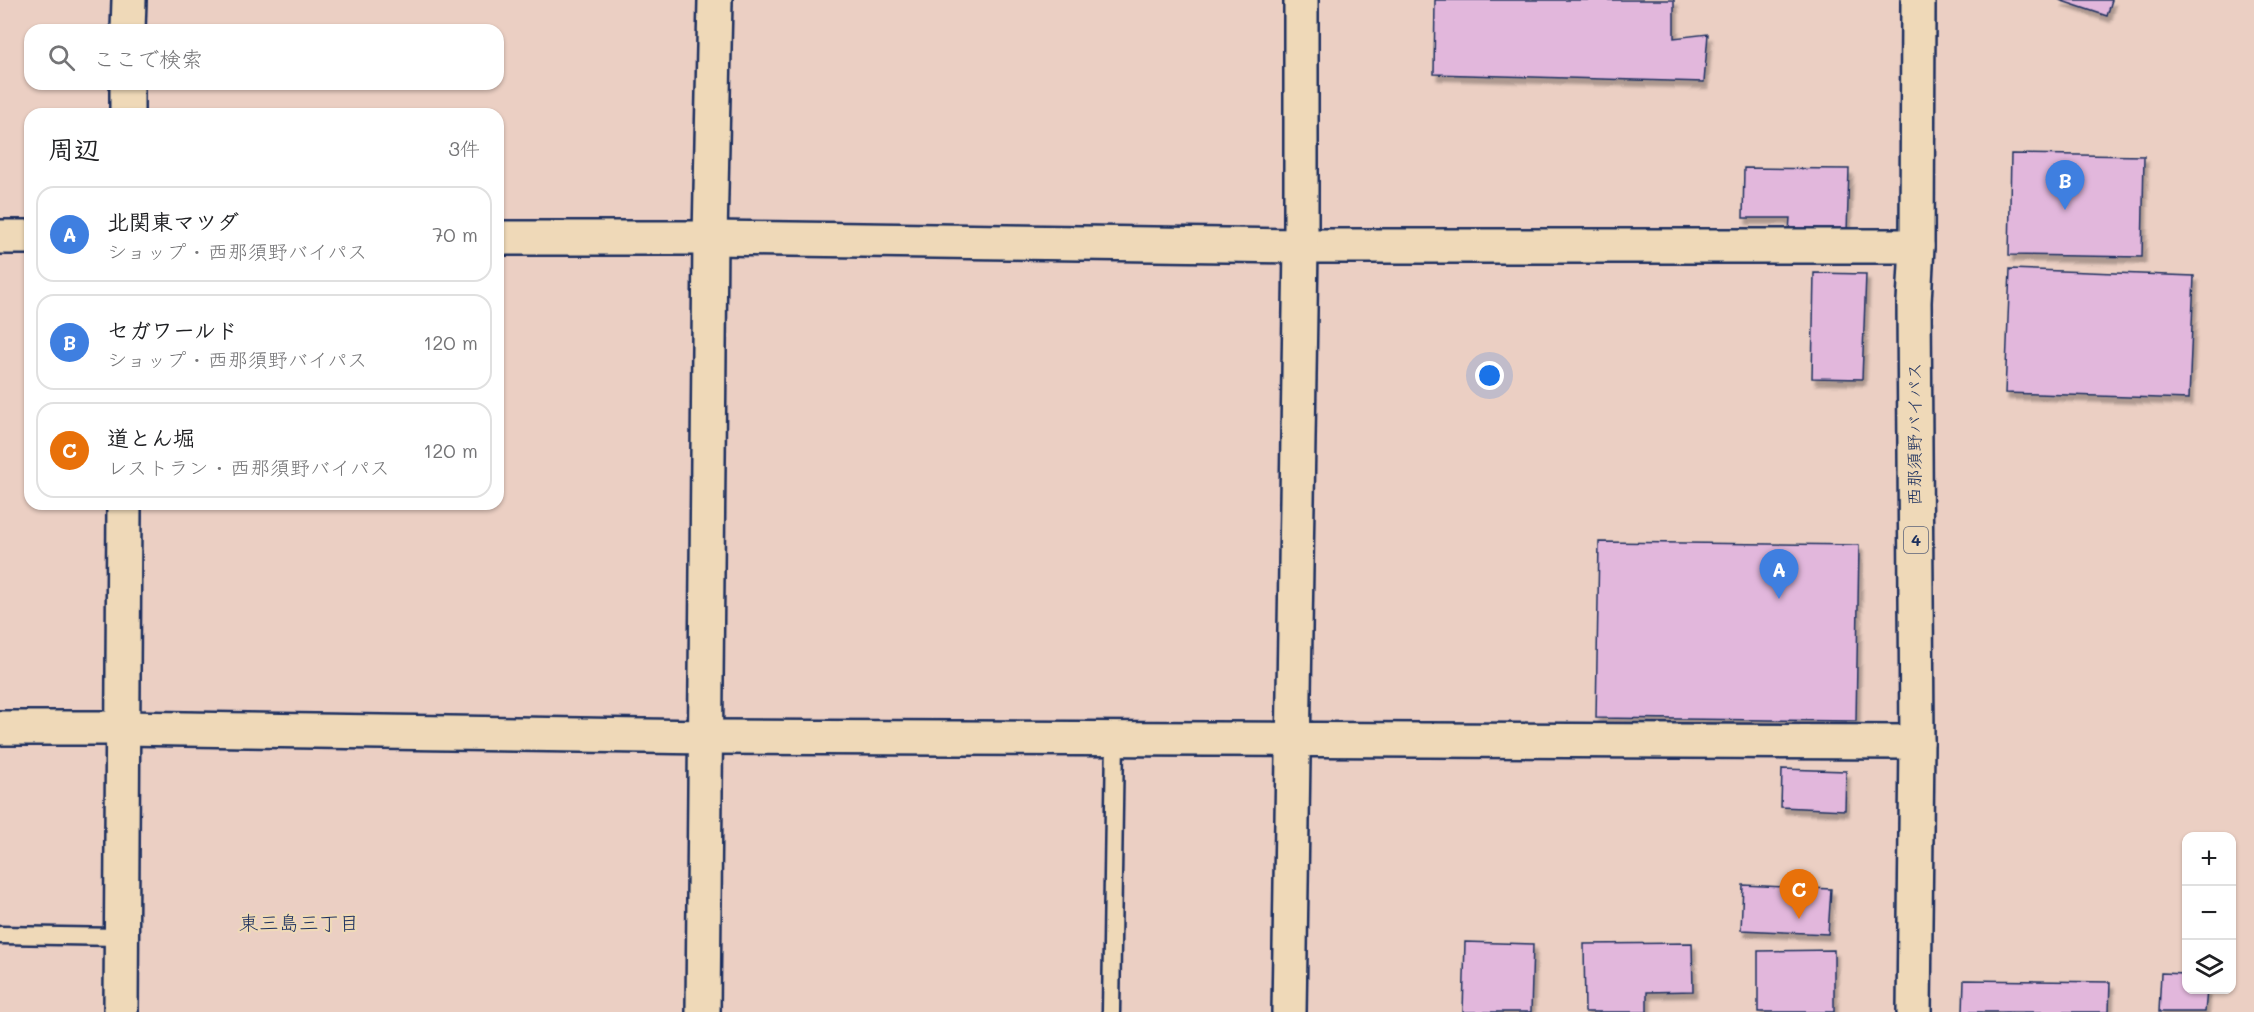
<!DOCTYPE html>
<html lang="ja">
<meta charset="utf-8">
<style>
body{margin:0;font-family:Mali,"Klee One",sans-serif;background:#f2f2f2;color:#202124}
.controls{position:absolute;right:18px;bottom:18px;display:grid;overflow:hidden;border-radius:12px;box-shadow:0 2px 4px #0004}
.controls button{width:54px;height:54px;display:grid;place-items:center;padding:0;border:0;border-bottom:2px solid #e0e0e0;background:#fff;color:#202124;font:30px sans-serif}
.you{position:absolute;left:1490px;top:376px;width:21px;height:21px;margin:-15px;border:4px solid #fff;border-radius:50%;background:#1a73e8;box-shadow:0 0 0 9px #1a73e833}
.badge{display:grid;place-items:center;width:39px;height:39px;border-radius:50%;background:#1f6fb2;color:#fff;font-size:20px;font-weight:700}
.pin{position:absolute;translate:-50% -50px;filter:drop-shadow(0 2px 3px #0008)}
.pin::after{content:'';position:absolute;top:32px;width:21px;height:18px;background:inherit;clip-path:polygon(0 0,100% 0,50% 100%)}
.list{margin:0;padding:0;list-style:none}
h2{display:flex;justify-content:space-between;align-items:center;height:78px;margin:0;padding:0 24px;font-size:26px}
h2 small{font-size:20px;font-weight:400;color:#757577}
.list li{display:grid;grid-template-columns:39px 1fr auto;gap:18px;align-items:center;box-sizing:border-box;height:96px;margin:0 12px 12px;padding:0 12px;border:2px solid #e0e0e0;border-radius:18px}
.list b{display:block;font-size:22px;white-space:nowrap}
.list p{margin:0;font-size:20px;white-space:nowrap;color:#757577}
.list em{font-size:20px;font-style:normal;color:#757577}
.icon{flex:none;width:33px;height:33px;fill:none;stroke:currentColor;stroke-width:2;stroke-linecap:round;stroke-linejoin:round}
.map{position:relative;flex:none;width:2254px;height:1012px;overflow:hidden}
.search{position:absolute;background:#fff;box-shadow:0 2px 4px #0004;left:24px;top:24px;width:480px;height:66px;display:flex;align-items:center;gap:15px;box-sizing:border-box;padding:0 21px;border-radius:18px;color:#757577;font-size:22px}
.panel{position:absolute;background:#fff;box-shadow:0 2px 4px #0004;left:24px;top:108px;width:480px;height:402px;border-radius:18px}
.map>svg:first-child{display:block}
.building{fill:#e2b7dc;stroke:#1b2f5e;stroke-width:1.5;filter:url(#shadow)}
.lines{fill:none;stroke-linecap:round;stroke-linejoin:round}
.lane-casing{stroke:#1b2f5e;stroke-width:21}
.street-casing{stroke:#1b2f5e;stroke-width:38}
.highway-casing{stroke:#1b2f5e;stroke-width:38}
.lane{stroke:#efd9b8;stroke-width:16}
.street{stroke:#efd9b8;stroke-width:33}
.highway{stroke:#efd9b8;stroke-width:33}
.labels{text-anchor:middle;stroke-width:4.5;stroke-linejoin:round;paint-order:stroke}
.shield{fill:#efd9b8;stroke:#5b6279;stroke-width:1.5}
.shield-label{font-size:16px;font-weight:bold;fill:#1b2f5e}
.street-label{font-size:18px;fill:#1b2f5e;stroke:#efd9b8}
.neighbourhood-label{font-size:20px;fill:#1b2f5e;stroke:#efd9b8}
</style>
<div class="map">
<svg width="2254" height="1012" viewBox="0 0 2254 1012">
<defs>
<filter id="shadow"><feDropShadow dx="3.5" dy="6" stdDeviation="1.5" flood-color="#0004"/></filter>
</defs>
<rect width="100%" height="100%" fill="#ebcfc3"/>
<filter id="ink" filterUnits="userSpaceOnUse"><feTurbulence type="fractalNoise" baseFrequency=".0167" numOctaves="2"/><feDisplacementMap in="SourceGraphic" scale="12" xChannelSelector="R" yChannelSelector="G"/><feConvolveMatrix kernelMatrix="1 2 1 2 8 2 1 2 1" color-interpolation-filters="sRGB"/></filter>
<g filter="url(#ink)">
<g class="building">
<polygon points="1435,0 1674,0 1674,38 1708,34 1704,82 1434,74"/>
<polygon points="2059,0 2112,0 2107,16"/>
<polygon points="2011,154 2144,156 2142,257 2009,255"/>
<polygon points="1744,168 1849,169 1847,232 1789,231 1790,218 1743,218"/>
<polygon points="2010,269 2194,276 2189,399 2005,393"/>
<polygon points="1814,273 1866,274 1862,379 1812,378"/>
<polygon points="1599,542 1859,545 1856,721 1596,718"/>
<polygon points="1782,769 1846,771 1845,810 1781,807"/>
<polygon points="1743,885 1831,889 1828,934 1741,930"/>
<polygon points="1465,942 1533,944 1531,1012 1463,1012"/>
<polygon points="1692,943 1693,991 1647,992 1647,1012 1585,1012 1584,944"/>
<polygon points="1834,950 1834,1012 1758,1012 1758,951"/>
<polygon points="2161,973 2186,974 2186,990 2207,990 2205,1012 2159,1012"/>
<polygon points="1964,980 2110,982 2109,1012 1963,1012"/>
</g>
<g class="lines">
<defs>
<g id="lane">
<polyline points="0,935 121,937"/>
<polyline points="1111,1012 1115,738"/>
</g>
<g id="street">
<polyline points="128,30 129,0"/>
<polyline points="127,114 127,84"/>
<polyline points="0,237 30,237"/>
<polyline points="498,238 710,238 1301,246 1917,246"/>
<polyline points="0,728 123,728 707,737 1917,742"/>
<polyline points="121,1012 124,504"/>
<polyline points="703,1012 710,238 715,0"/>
<polyline points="1289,1012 1301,246 1301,0"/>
</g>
<polyline id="highway" points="1914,1012 1917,742 1914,302 1917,246 1918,0"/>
</defs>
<use href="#lane" class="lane-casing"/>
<use href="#street" class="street-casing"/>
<use href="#highway" class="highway-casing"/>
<use href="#lane" class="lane"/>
<use href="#street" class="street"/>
<use href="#highway" class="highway"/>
</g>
</g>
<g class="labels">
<rect class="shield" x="1904" y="527" width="24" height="26" rx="4.5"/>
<g class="shield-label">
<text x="1916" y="546">4</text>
</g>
<g class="street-label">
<text transform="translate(1915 434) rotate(-90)" y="6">西那須野バイパス</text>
</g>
<g class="neighbourhood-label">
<text x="299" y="930">東三島三丁目</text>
</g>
</g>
</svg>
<div class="controls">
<button>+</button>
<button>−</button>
<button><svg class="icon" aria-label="layers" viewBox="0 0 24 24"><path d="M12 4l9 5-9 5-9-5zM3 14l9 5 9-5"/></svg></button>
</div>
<div class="you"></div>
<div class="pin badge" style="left:1779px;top:599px;background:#3f7fe0">A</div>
<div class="pin badge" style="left:2065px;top:210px;background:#3f7fe0">B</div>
<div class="pin badge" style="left:1799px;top:919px;background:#e8710a">C</div>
<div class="search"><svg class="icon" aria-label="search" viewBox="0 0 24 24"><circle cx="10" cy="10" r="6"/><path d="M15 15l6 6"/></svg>ここで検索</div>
<section class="panel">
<h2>周辺<small>3件</small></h2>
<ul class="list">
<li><span class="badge" style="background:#3f7fe0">A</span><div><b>北関東マツダ</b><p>ショップ · 西那須野バイパス</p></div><em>70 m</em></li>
<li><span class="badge" style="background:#3f7fe0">B</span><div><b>セガワールド</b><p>ショップ · 西那須野バイパス</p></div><em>120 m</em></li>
<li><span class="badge" style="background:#e8710a">C</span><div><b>道とん堀</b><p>レストラン · 西那須野バイパス</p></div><em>120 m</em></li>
</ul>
</section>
</div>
